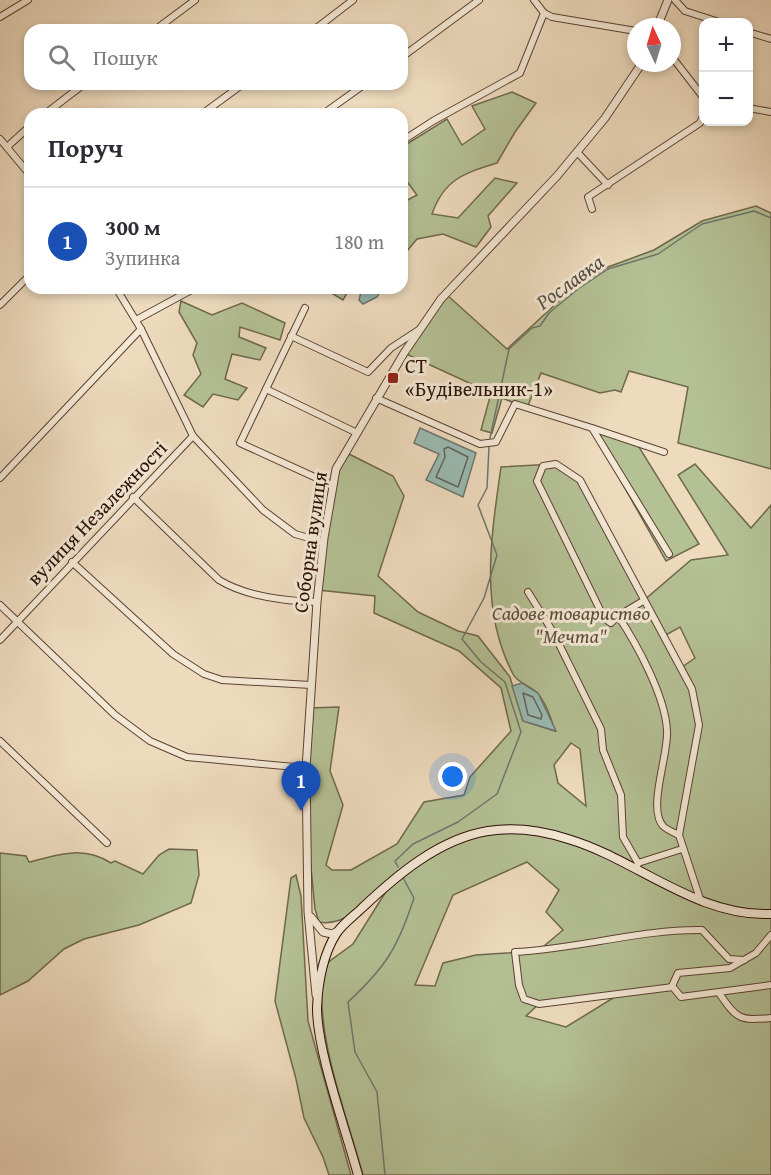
<!DOCTYPE html>
<html lang="uk">
<meta charset="utf-8">
<style>
body{margin:0;font-family:"Gentium Book Plus",serif;background:#f2f2f3;color:#2b2b33}
.controls{position:absolute;right:18px;top:18px;display:grid;overflow:hidden;border-radius:12px;box-shadow:0 3px 9px #0003}
.controls button{width:54px;height:54px;display:grid;place-items:center;padding:0;border:0;border-bottom:2px solid #e1e1e2;background:#fff;color:#2b2b33;font:30px sans-serif}
.compass{position:absolute;left:627px;top:18px;width:54px;height:54px;border-radius:50%;background:#fff;box-shadow:0 3px 9px #0003;rotate:356deg}
.you{position:absolute;left:453px;top:777px;width:21px;height:21px;margin:-15px;border:4px solid #fff;border-radius:50%;background:#1a73e8;box-shadow:0 0 0 9px #1a73e833}
.badge{display:grid;place-items:center;width:39px;height:39px;border-radius:50%;background:#0f766e;color:#fff;font-size:20px;font-weight:700}
.pin{position:absolute;translate:-50% -50px;filter:drop-shadow(0 2px 3px #0008)}
.pin::after{content:'';position:absolute;top:32px;width:21px;height:18px;background:inherit;clip-path:polygon(0 0,100% 0,50% 100%)}
.list{margin:0;padding:0;list-style:none}
h2{display:flex;justify-content:space-between;align-items:center;height:78px;margin:0;padding:0 24px;font-size:26px}
h2 small{font-size:20px;font-weight:400;color:#7c7c81}
.list li{display:grid;grid-template-columns:39px 1fr auto;gap:18px;align-items:center;box-sizing:border-box;height:108px;padding:0 24px;border-top:2px solid #e1e1e2}
.list b{display:block;font-size:22px;white-space:nowrap}
.list p{margin:0;font-size:20px;white-space:nowrap;color:#7c7c81}
.list em{font-size:20px;font-style:normal;color:#7c7c81}
.icon{flex:none;width:33px;height:33px;fill:none;stroke:currentColor;stroke-width:2;stroke-linecap:round;stroke-linejoin:round}
.map{position:relative;flex:none;width:771px;height:1175px;overflow:hidden}
.search{position:absolute;background:#fff;box-shadow:0 3px 9px #0003;left:24px;top:24px;width:384px;height:66px;display:flex;align-items:center;gap:15px;box-sizing:border-box;padding:0 21px;border-radius:18px;color:#7c7c81;font-size:22px}
.panel{position:absolute;background:#fff;box-shadow:0 3px 9px #0003;left:24px;top:108px;width:384px;height:186px;border-radius:18px}
.map>svg:first-child{display:block}
.green{fill:#b4c195;stroke:#6f684c;stroke-width:1.5;fill-rule:evenodd}
.water{fill:#99bbb3;stroke:#6d766d;stroke-width:1.5}
.lines{fill:none;stroke-linecap:round;stroke-linejoin:round}
.shore{stroke:#62645c;stroke-width:1.5}
.stream{stroke:#6d766d;stroke-width:1.5}
.minor-casing{stroke:#5b4132;stroke-width:8}
.tertiary-casing{stroke:#5b4132;stroke-width:9}
.secondary-casing{stroke:#2a0e04;stroke-width:10}
.minor{stroke:#f4e8d5;stroke-width:6}
.tertiary{stroke:#f4e8d5;stroke-width:7}
.secondary{stroke:#f4e8d5;stroke-width:8}
.poi-dot{fill:#8f2418;stroke:#f4e8d5;stroke-width:2}
.labels{text-anchor:middle;stroke-width:6;stroke-linejoin:round;paint-order:stroke}
.poi-label{font-size:20px;fill:#2a0e04;stroke:#f4e8d5;text-anchor:start}
.street-label{font-size:20px;fill:#2a0e04;stroke:#f4e8d5}
.park-label{font-size:20px;font-style:italic;fill:#5a4d37;stroke:#f4e8d5}
.water-label{font-size:21px;font-style:italic;fill:#514b41;stroke:#f4e8d5}
</style>
<div class="map">
<svg width="771" height="1175" viewBox="0 0 771 1175">
<rect width="100%" height="100%" fill="#eedbbe"/>
<filter id="stains"><feTurbulence type="fractalNoise" baseFrequency=".00333" numOctaves="4"/><feColorMatrix values="0 0 0 0 .2 0 0 0 0 .09 0 0 0 0 .02 0 0 0 .5 -.17"/></filter>
<radialGradient id="worn" r=".72"><stop offset=".6" stop-color="#630" stop-opacity="0"/><stop offset="1" stop-color="#630" stop-opacity=".3"/></radialGradient>
<g class="green">
<path d="M 512,92 L 536,103 L 515,132 L 497,163 C 465,173 444,179 432,214 L 458,218 L 495,178 L 517,183 L 488,216 L 491,227 L 476,247 L 443,234 L 417,239 L 402,257 L 402,203 L 417,195 L 402,175 L 402,147 L 447,119 L 462,145 L 485,129 L 472,106 Z"/>
<polygon points="756,206 771,213 771,469 678,443 688,387 629,371 621,392 615,390 600,393 541,373 527,408 502,398 492,433 481,430 491,393 404,353 446,294 507,349 571,290 608,267 654,250 702,221"/>
<polygon points="323,288 350,288 343,300"/>
<polygon points="181,301 212,315 242,303 285,323 280,340 240,327 239,337 266,348 260,360 232,354 225,379 247,388 238,400 213,394 203,407 184,395 201,374 193,355 197,343 179,312"/>
<polygon points="591,428 639,447 699,544 666,561"/>
<path d="M 345,452 L 393,476 L 404,496 L 378,576 L 418,612 L 458,631 L 478,636 L 510,677 L 523,721 L 555,731 C 552,721 545,702 538,694 C 531,685 518,684 513,674 C 479,609 491,538 501,467 L 556,464 L 580,480 L 643,601 L 691,560 L 728,555 L 678,475 L 695,464 L 751,528 L 771,505 L 771,1175 L 363,1175 C 345,1109 314,1035 323,966 L 353,944 L 392,882 C 374,897 345,928 319,922 L 315,909 L 305,805 L 309,708 L 339,707 L 330,771 L 343,805 L 326,865 L 332,870 L 351,870 L 397,844 L 424,802 L 464,795 L 470,777 L 511,731 L 501,688 L 459,651 L 374,613 L 375,596 L 318,590 L 332,485 ZM 680,627 L 695,658 L 682,667 L 664,636 ZM 571,743 L 580,749 L 586,806 L 558,783 L 554,765 ZM 527,862 L 559,890 L 546,912 L 563,930 L 538,951 L 476,955 L 443,963 L 435,986 L 415,985 L 453,895 ZM 618,995 L 566,1027 L 526,1016 L 539,1004 Z"/>
<path d="M 169,849 L 197,850 L 199,875 L 191,903 L 139,925 L 84,939 L 64,949 L 28,981 L 0,995 L 0,853 L 26,856 L 29,862 C 60,855 82,845 111,863 L 115,861 L 143,874 L 159,855 Z"/>
<polygon points="296,875 301,896 308,1021 351,1175 329,1175 323,1157 304,1118 296,1079 275,1001 291,878"/>
</g>
<g class="water">
<polygon points="362,288 382,288 377,297 363,304 359,300"/>
<polygon points="420,428 476,453 463,497 426,480 439,454 414,443"/>
<polygon points="522,683 538,693 556,731 523,721 512,686"/>
</g>
<g class="lines">
<g class="shore">
<polygon points="448,447 468,457 458,487 436,477 445,457 444,449"/>
<polygon points="523,693 533,697 542,715 541,719 528,715"/>
</g>
<g class="stream">
<polyline points="490,438 509,349 532,328 540,326 549,313 578,289 608,269 658,254 702,224 754,211 771,218"/>
<polyline points="398,867 395,861 413,844 458,822 497,794 521,732 505,682 481,662 462,639 484,598 497,555 478,505 487,488 489,447"/>
<path d="M 385,1175 L 377,1092 L 355,1052 L 348,1002 C 386,967 398,947 414,898 L 402,876"/>
</g>
<defs>
<g id="minor">
<polyline points="534,0 544,13 552,17 636,31"/>
<polyline points="675,0 685,11 719,22"/>
<polyline points="0,17 28,0"/>
<polyline points="155,30 195,0"/>
<polyline points="314,30 353,0"/>
<polyline points="748,32 771,39"/>
<polyline points="402,57 479,0"/>
<polyline points="672,57 703,97"/>
<polyline points="748,108 771,112"/>
<polyline points="45,114 84,84"/>
<polyline points="202,114 243,84"/>
<polyline points="323,114 365,84"/>
<polyline points="0,139 30,175"/>
<polyline points="402,141 433,121 520,73 544,13"/>
<polyline points="7,147 30,126"/>
<polyline points="577,152 608,185"/>
<polyline points="592,209 588,197 700,123 704,114"/>
<polyline points="116,288 141,329 193,436 263,510 295,534 323,542"/>
<polyline points="0,305 30,275"/>
<polyline points="305,308 240,443 332,485"/>
<polyline points="136,320 195,288"/>
<polyline points="291,336 368,372 391,348 420,329"/>
<polyline points="266,389 355,432"/>
<polyline points="376,398 480,444 496,442 515,404 592,428 669,554"/>
<polyline points="592,428 664,452"/>
<polyline points="0,478 141,329"/>
<path d="M 133,497 L 219,580 C 247,597 284,601 317,602"/>
<polyline points="72,562 173,654 204,674 222,680 311,685"/>
<polyline points="528,592 553,632 601,729 603,750 621,795 623,837 638,863"/>
<polyline points="643,601 618,616 611,623 604,618 537,481 543,466 556,464 580,480 692,689 699,725 679,835 700,899"/>
<polyline points="0,605 115,715 150,741 187,757 306,768"/>
<path d="M 618,616 C 637,644 665,696 667,730 C 669,754 647,808 663,826 C 667,830 675,833 679,835"/>
<polyline points="0,640 193,436"/>
<polyline points="0,741 107,843"/>
<polyline points="637,867 638,863 682,849"/>
<polyline points="771,935 756,953 730,968 678,973 672,986 681,997 771,985"/>
<path d="M 673,987 L 539,1004 L 524,999 L 519,985 L 515,952 C 577,949 642,929 702,930 L 729,959 L 744,960"/>
<path d="M 719,993 C 737,1019 739,1021 771,1018"/>
</g>
<g id="tertiary">
<polyline points="657,27 668,0"/>
<polyline points="311,917 323,932 332,934 338,931"/>
<polyline points="316,995 308,912 306,768 317,602 324,538 336,469 404,353 441,299 557,176 605,118 642,63"/>
</g>
<path id="secondary" d="M 358,1175 C 346,1130 317,1052 317,1008 C 318,984 323,955 336,934 C 342,924 354,916 362,908 C 397,875 439,839 488,831 C 514,827 543,831 568,839 C 636,859 696,917 771,914"/>
</defs>
<use href="#minor" class="minor-casing"/>
<use href="#tertiary" class="tertiary-casing"/>
<use href="#secondary" class="secondary-casing"/>
<use href="#minor" class="minor"/>
<use href="#tertiary" class="tertiary"/>
<use href="#secondary" class="secondary"/>
</g>
<rect class="poi-dot" x="387" y="372" width="12" height="12" rx="3"/>
<g class="labels">
<g class="poi-label">
<text x="405" y="373">СТ<tspan x="405" dy="23">«Будівельник-1»</tspan></text>
</g>
<g class="street-label">
<text transform="translate(97 513) rotate(-46)" y="7">вулиця Незалежності</text>
<text transform="translate(310 542) rotate(-82)" y="7">Соборна вулиця</text>
</g>
<g class="park-label">
<text x="571" y="620">Садове товариство<tspan x="571" dy="23">"Мечта"</tspan></text>
</g>
<g class="water-label">
<text transform="translate(570 282) rotate(-36)" y="7">Рославка</text>
</g>
</g>
<rect width="100%" height="100%" filter="url(#stains)"/>
<rect width="100%" height="100%" fill="url(#worn)"/>
</svg>
<div class="controls">
<button>+</button>
<button>−</button>
</div>
<svg class="compass" viewBox="-18 -18 36 36"><path d="M0-13l5 13h-10z" fill="#e53935"/><path d="M0 13l5-13h-10z" fill="#7c7c81"/></svg>
<div class="you"></div>
<div class="pin badge" style="left:301px;top:811px;background:#1a4fb4">1</div>
<div class="search"><svg class="icon" aria-label="search" viewBox="0 0 24 24"><circle cx="10" cy="10" r="6"/><path d="M15 15l6 6"/></svg>Пошук</div>
<section class="panel">
<h2>Поруч<small></small></h2>
<ul class="list">
<li><span class="badge" style="background:#1a4fb4">1</span><div><b>300 м</b><p>Зупинка</p></div><em>180 m</em></li>
</ul>
</section>
</div>
